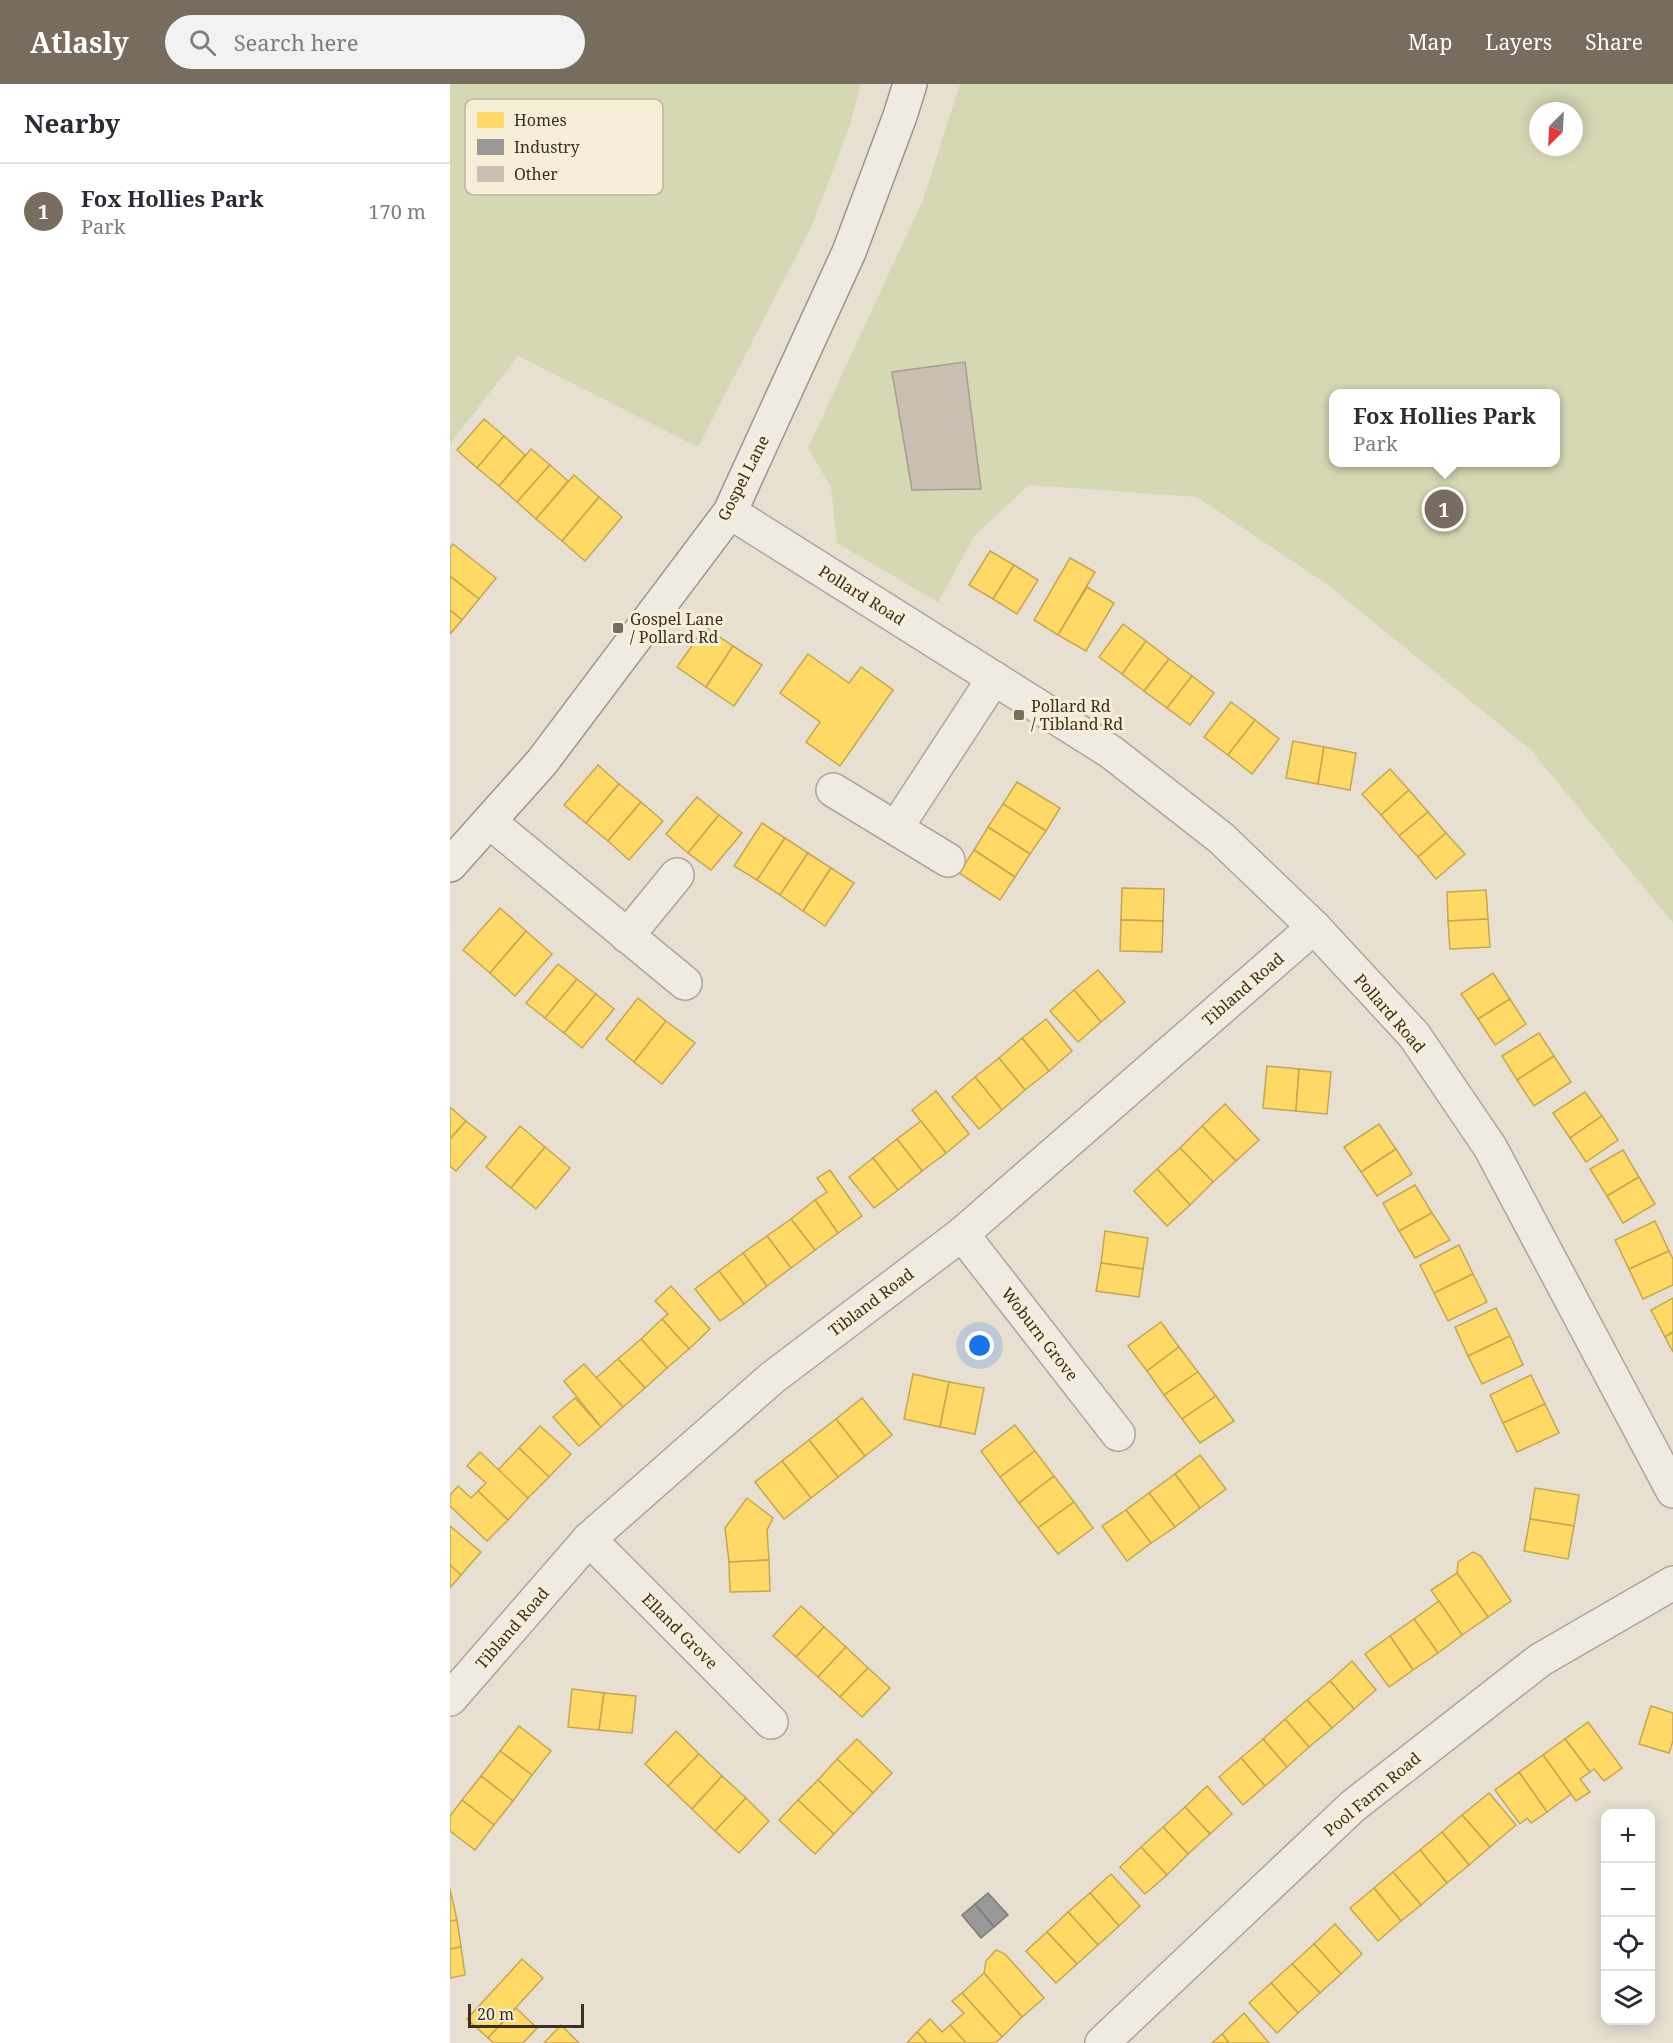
<!DOCTYPE html>
<meta charset="utf-8">
<style>
body{margin:0;font-family:"Noto Serif",serif;background:#f2f2f3;color:#2b2b33}
.controls{position:absolute;right:18px;bottom:18px;display:grid;overflow:hidden;border-radius:12px;box-shadow:0 3px 15px #0003}
.controls button{width:54px;height:54px;display:grid;place-items:center;padding:0;border:0;border-bottom:2px solid #e1e1e2;background:#fff;color:#2b2b33;font:30px sans-serif}
.compass{position:absolute;left:1079px;top:18px;width:54px;height:54px;border-radius:50%;background:#fff;box-shadow:0 3px 15px #0003;rotate:204deg}
.scale{position:absolute;left:18px;bottom:15px;width:116px;box-sizing:border-box;padding-left:6px;border:3px solid #3d2e20;border-top:0;font-size:16px;line-height:21px;white-space:nowrap;color:#3d2e20;-webkit-text-stroke:4px #f7eed8;paint-order:stroke}
.you{position:absolute;left:530px;top:1262px;width:21px;height:21px;margin:-15px;border:4px solid #fff;border-radius:50%;background:#1a73e8;box-shadow:0 0 0 9px #1a73e833}
.badge{display:grid;place-items:center;width:39px;height:39px;border-radius:50%;background:#786c5e;color:#fff;font-size:20px;font-weight:700}
.pin{position:absolute;translate:-50% -50%;border:3px solid #fff;box-shadow:0 2px 6px #0006}
.popup{position:absolute;left:879px;top:305px;width:231px;height:78px;box-sizing:border-box;display:grid;place-content:center;border-radius:12px;background:#fff;filter:drop-shadow(0 2px 4px #0005);font-size:20px;white-space:nowrap;color:#7c7c81}
.popup b{font-size:22px;color:#2b2b33}
.popup::after{content:'';position:absolute;left:50%;top:100%;margin-left:-12px;border:12px solid transparent;border-top-color:#fff}
.list{margin:0;padding:0;list-style:none}
h2{display:flex;justify-content:space-between;align-items:center;height:78px;margin:0;padding:0 24px;font-size:26px}
h2 small{font-size:20px;font-weight:400;color:#7c7c81}
.list li{display:grid;grid-template-columns:39px 1fr auto;gap:18px;align-items:center;box-sizing:border-box;height:96px;padding:0 24px;border-top:2px solid #e1e1e2}
.list b{display:block;font-size:22px;white-space:nowrap}
.list p{margin:0;font-size:20px;white-space:nowrap;color:#7c7c81}
.list em{font-size:20px;font-style:normal;color:#7c7c81}
.icon{flex:none;width:33px;height:33px;fill:none;stroke:currentColor;stroke-width:2;stroke-linecap:round;stroke-linejoin:round}
.map{position:relative;flex:none;width:1223px;height:1959px;overflow:hidden}
header{display:flex;align-items:center;gap:36px;box-sizing:border-box;height:84px;padding:0 30px;background:#786c5e;color:#fff}
header strong{font-size:28px}
nav{display:flex;gap:33px;margin-inline-start:auto;font-size:21px}
.search{width:420px;height:54px;background:#f2f2f3;display:flex;align-items:center;gap:15px;box-sizing:border-box;padding:0 21px;border-radius:33px;color:#7c7c81;font-size:22px}
main{display:flex}
aside{flex:1;background:#fff}
.map>svg:first-child{display:block}
.green{fill:#d6d7b3;fill-rule:evenodd}
.homes{fill:#ffd966;stroke:#c5a651;stroke-width:1.5}
.industry{fill:#999;stroke:#7d7975;stroke-width:1.5}
.building{fill:#cbbfb2;stroke:#a89c90;stroke-width:1.5}
.lines{fill:none;stroke-linecap:round;stroke-linejoin:round}
.street-casing{stroke:#ada599;stroke-width:36}
.secondary-casing{stroke:#9c958a;stroke-width:36}
.street{stroke:#efebe3;stroke-width:33}
.secondary{stroke:#efebe3;stroke-width:33}
.poi-dot{fill:#786c5e;stroke:#f7eed8;stroke-width:2}
.labels{text-anchor:middle;stroke-width:6;stroke-linejoin:round;paint-order:stroke}
.street-label{font-size:16px;fill:#3d2e20;stroke:#f7eed8}
.poi-label{font-size:16px;fill:#3d2e20;stroke:#f7eed8;text-anchor:start}
.key{fill:#f7eed8;stroke:#bfb4a1;stroke-width:1.5}
.key-label{font-size:16px;fill:#3d2e20}
</style>
<header>
<strong>Atlasly</strong>
<div class="search"><svg class="icon" aria-label="search" viewBox="0 0 24 24"><circle cx="10" cy="10" r="6"/><path d="M15 15l6 6"/></svg>Search here</div>
<nav><a>Map</a><a>Layers</a><a>Share</a></nav>
</header>
<main>
<aside>
<h2>Nearby<small></small></h2>
<ul class="list">
<li><span class="badge">1</span><div><b>Fox Hollies Park</b><p>Park</p></div><em>170 m</em></li>
</ul>
</aside>
<div class="map">
<svg width="1223" height="1959" viewBox="0 0 1223 1959">
<rect width="100%" height="100%" fill="#e7e0d1"/>
<g class="green">
<polygon points="0,0 411,0 400,41 362,141 248,363 68,272 0,360"/>
<path d="M 510,0 L 1223,0 L 1223,839 L 1081,666 L 878,501 L 747,413 L 579,401 L 525,451 L 488,518 L 387,459 L 381,403 L 358,364 L 473,116 ZM 1088,27 L 1124,27 L 1124,63 L 1088,63 ZM 883,310 L 1105,310 L 1105,378 L 883,378 Z"/>
</g>
<g class="homes">
<polygon points="34,335 54,352 27,384 7,366"/>
<polygon points="54,352 75,371 49,402 27,384"/>
<polygon points="81,365 100,381 67,418 49,402"/>
<polygon points="100,381 118,397 86,435 67,418"/>
<polygon points="124,391 149,413 112,457 86,435"/>
<polygon points="149,413 172,433 135,477 112,457"/>
<polygon points="3,460 46,494 29,515 0,492 0,464"/>
<polygon points="540,467 564,481 543,515 519,501"/>
<polygon points="620,474 645,488 608,551 584,536"/>
<polygon points="564,481 588,496 567,530 543,515"/>
<polygon points="0,492 29,515 12,536 0,526"/>
<polygon points="637,503 664,519 636,567 608,551"/>
<polygon points="0,526 12,536 0,550"/>
<polygon points="673,540 696,557 672,590 649,573"/>
<polygon points="255,543 283,562 256,603 227,583"/>
<polygon points="696,557 719,575 694,607 672,590"/>
<polygon points="283,562 312,581 284,622 256,603"/>
<polygon points="358,570 399,599 411,583 443,606 390,682 356,658 370,638 330,609"/>
<polygon points="719,575 742,592 717,624 694,607"/>
<polygon points="742,592 764,609 740,641 717,624"/>
<polygon points="781,618 805,636 778,671 754,653"/>
<polygon points="805,636 829,655 802,690 778,671"/>
<polygon points="843,657 874,663 868,700 836,694"/>
<polygon points="874,663 906,669 900,706 868,700"/>
<polygon points="148,681 169,700 136,739 114,721"/>
<polygon points="940,685 959,706 931,731 912,710"/>
<polygon points="567,698 610,724 596,747 553,720"/>
<polygon points="169,700 191,718 158,757 136,739"/>
<polygon points="959,706 978,728 949,752 931,731"/>
<polygon points="247,713 269,731 238,769 216,750"/>
<polygon points="191,718 213,737 179,776 158,757"/>
<polygon points="553,720 596,747 580,770 538,743"/>
<polygon points="978,728 996,749 968,773 949,752"/>
<polygon points="269,731 292,749 261,786 238,769"/>
<polygon points="312,739 335,754 307,796 284,782"/>
<polygon points="538,743 580,770 565,793 524,766"/>
<polygon points="996,749 1015,770 986,795 968,773"/>
<polygon points="335,754 358,769 330,811 307,796"/>
<polygon points="524,766 565,793 550,816 509,789"/>
<polygon points="358,769 381,784 353,827 330,811"/>
<polygon points="381,784 404,799 375,842 353,827"/>
<polygon points="672,804 714,805 713,837 671,836"/>
<polygon points="1036,806 1038,835 998,837 997,808"/>
<polygon points="50,824 76,847 40,889 13,866"/>
<polygon points="1038,835 1040,863 1000,865 998,837"/>
<polygon points="671,836 713,837 712,868 670,867"/>
<polygon points="76,847 102,870 65,912 40,889"/>
<polygon points="108,880 127,895 95,934 76,919"/>
<polygon points="648,886 675,918 651,938 624,906"/>
<polygon points="1043,889 1060,915 1028,935 1011,910"/>
<polygon points="127,895 146,910 114,949 95,934"/>
<polygon points="624,906 651,938 628,958 600,927"/>
<polygon points="146,910 164,925 132,964 114,949"/>
<polygon points="188,914 216,937 184,978 156,955"/>
<polygon points="1060,915 1076,940 1045,961 1028,935"/>
<polygon points="596,935 622,967 599,987 572,954"/>
<polygon points="216,937 245,959 212,1000 184,978"/>
<polygon points="1089,949 1104,972 1067,996 1052,972"/>
<polygon points="572,954 599,987 575,1006 549,974"/>
<polygon points="1104,972 1121,998 1084,1022 1067,996"/>
<polygon points="549,974 575,1006 552,1026 525,993"/>
<polygon points="817,982 849,985 846,1027 813,1024"/>
<polygon points="849,985 881,988 877,1030 846,1027"/>
<polygon points="525,993 552,1026 529,1045 502,1013"/>
<polygon points="486,1007 519,1050 496,1069 462,1026"/>
<polygon points="1135,1008 1152,1032 1120,1054 1103,1029"/>
<polygon points="775,1020 809,1056 786,1077 752,1042"/>
<polygon points="0,1023 16,1037 0,1055"/>
<polygon points="1152,1032 1168,1056 1136,1078 1120,1054"/>
<polygon points="16,1037 36,1053 6,1087 0,1082 0,1055"/>
<polygon points="471,1037 496,1069 472,1087 447,1055"/>
<polygon points="929,1040 946,1065 911,1088 894,1063"/>
<polygon points="70,1042 95,1063 61,1104 36,1083"/>
<polygon points="752,1042 786,1077 763,1098 730,1064"/>
<polygon points="447,1055 472,1087 448,1106 423,1074"/>
<polygon points="95,1063 120,1084 86,1125 61,1104"/>
<polygon points="730,1064 763,1098 740,1121 707,1085"/>
<polygon points="946,1065 962,1090 927,1112 911,1088"/>
<polygon points="1173,1066 1189,1093 1157,1112 1140,1085"/>
<polygon points="423,1074 448,1106 424,1124 399,1093"/>
<polygon points="707,1085 740,1121 717,1142 684,1107"/>
<polygon points="380,1086 412,1132 388,1149 365,1116 377,1108 367,1094"/>
<polygon points="1189,1093 1205,1120 1173,1139 1157,1112"/>
<polygon points="965,1101 982,1129 949,1147 933,1119"/>
<polygon points="365,1116 388,1149 365,1166 341,1135"/>
<polygon points="982,1129 1000,1156 965,1174 949,1147"/>
<polygon points="341,1135 365,1166 341,1184 317,1152"/>
<polygon points="1205,1137 1219,1167 1179,1185 1165,1156"/>
<polygon points="655,1147 698,1154 693,1185 651,1179"/>
<polygon points="317,1152 341,1184 317,1202 293,1169"/>
<polygon points="1009,1161 1023,1190 984,1209 970,1181"/>
<polygon points="1219,1167 1223,1175 1223,1201 1193,1215 1179,1185"/>
<polygon points="293,1169 317,1202 294,1220 269,1187"/>
<polygon points="651,1179 693,1185 689,1213 646,1207"/>
<polygon points="269,1187 294,1220 270,1237 245,1205"/>
<polygon points="1023,1190 1037,1218 998,1237 984,1209"/>
<polygon points="221,1202 260,1245 239,1265 212,1235 218,1230 205,1217"/>
<polygon points="1223,1214 1223,1248 1215,1253 1201,1226"/>
<polygon points="1046,1224 1060,1252 1018,1272 1005,1243"/>
<polygon points="212,1235 239,1265 217,1284 191,1255"/>
<polygon points="711,1238 729,1263 697,1287 678,1262"/>
<polygon points="1223,1248 1223,1268 1215,1253"/>
<polygon points="1060,1252 1073,1281 1032,1300 1018,1272"/>
<polygon points="191,1255 217,1284 195,1304 168,1275"/>
<polygon points="729,1263 748,1288 714,1311 697,1287"/>
<polygon points="168,1275 195,1304 173,1323 146,1294"/>
<polygon points="134,1280 173,1323 151,1343 114,1297"/>
<polygon points="748,1288 766,1312 732,1335 714,1311"/>
<polygon points="463,1290 499,1298 490,1343 454,1335"/>
<polygon points="1081,1291 1095,1320 1053,1339 1040,1311"/>
<polygon points="499,1298 534,1304 525,1350 490,1343"/>
<polygon points="766,1312 784,1337 750,1359 732,1335"/>
<polygon points="125,1314 151,1343 129,1362 103,1333"/>
<polygon points="412,1314 442,1351 415,1372 386,1335"/>
<polygon points="1095,1320 1109,1349 1067,1368 1053,1339"/>
<polygon points="386,1335 415,1372 388,1393 359,1356"/>
<polygon points="565,1341 585,1367 550,1393 531,1367"/>
<polygon points="90,1342 121,1370 99,1393 69,1364"/>
<polygon points="359,1356 388,1393 361,1414 332,1377"/>
<polygon points="69,1364 99,1393 78,1414 48,1386"/>
<polygon points="585,1367 604,1392 569,1419 550,1393"/>
<polygon points="30,1368 78,1414 58,1436 28,1407 36,1399 17,1382"/>
<polygon points="750,1371 776,1405 750,1424 725,1390"/>
<polygon points="332,1377 361,1414 334,1435 305,1398"/>
<polygon points="725,1390 750,1424 725,1443 699,1409"/>
<polygon points="604,1392 624,1418 588,1444 569,1419"/>
<polygon points="8,1402 21,1414 28,1407 58,1436 37,1457 0,1422 0,1411"/>
<polygon points="1085,1404 1129,1411 1124,1442 1080,1435"/>
<polygon points="699,1409 725,1443 701,1459 676,1426"/>
<polygon points="297,1414 323,1434 317,1446 319,1476 279,1478 275,1444"/>
<polygon points="624,1418 643,1444 608,1470 588,1444"/>
<polygon points="676,1426 701,1459 677,1477 652,1442"/>
<polygon points="1080,1435 1124,1442 1118,1475 1074,1467"/>
<polygon points="0,1442 31,1468 11,1491 0,1481"/>
<polygon points="1023,1468 1031,1472 1061,1517 1038,1533 1007,1489 1008,1478"/>
<polygon points="319,1476 320,1507 280,1508 279,1478"/>
<polygon points="0,1481 11,1491 0,1504"/>
<polygon points="1007,1489 1038,1533 1012,1551 981,1506"/>
<polygon points="989,1517 1012,1551 988,1569 964,1535"/>
<polygon points="351,1522 374,1543 346,1573 323,1552"/>
<polygon points="964,1535 988,1569 963,1586 940,1552"/>
<polygon points="374,1543 396,1563 368,1593 346,1573"/>
<polygon points="940,1552 963,1586 939,1603 915,1570"/>
<polygon points="396,1563 418,1584 390,1613 368,1593"/>
<polygon points="902,1577 926,1606 904,1625 880,1597"/>
<polygon points="418,1584 440,1604 412,1633 390,1613"/>
<polygon points="880,1597 904,1625 882,1644 857,1616"/>
<polygon points="122,1605 154,1609 149,1646 118,1643"/>
<polygon points="154,1609 186,1612 182,1649 149,1646"/>
<polygon points="857,1616 882,1644 859,1663 835,1635"/>
<polygon points="1201,1622 1223,1629 1223,1657 1219,1669 1189,1660"/>
<polygon points="835,1635 859,1663 837,1683 813,1655"/>
<polygon points="1138,1638 1172,1684 1154,1697 1144,1685 1140,1688 1115,1655"/>
<polygon points="69,1642 101,1667 82,1691 50,1667"/>
<polygon points="226,1647 249,1670 218,1702 195,1680"/>
<polygon points="407,1655 442,1689 423,1709 387,1675"/>
<polygon points="813,1655 837,1683 815,1702 791,1674"/>
<polygon points="1115,1655 1140,1688 1130,1695 1140,1708 1126,1717 1093,1671"/>
<polygon points="50,1667 82,1691 63,1717 31,1692"/>
<polygon points="249,1670 272,1692 242,1725 218,1702"/>
<polygon points="1093,1671 1121,1710 1097,1728 1069,1688"/>
<polygon points="791,1674 815,1702 793,1721 769,1693"/>
<polygon points="387,1675 423,1709 403,1730 368,1696"/>
<polygon points="1069,1688 1097,1728 1081,1739 1077,1734 1070,1740 1045,1706"/>
<polygon points="31,1692 63,1717 44,1741 12,1716"/>
<polygon points="272,1692 296,1714 265,1747 242,1725"/>
<polygon points="368,1696 403,1730 384,1750 348,1716"/>
<polygon points="757,1702 782,1730 760,1750 735,1723"/>
<polygon points="1039,1709 1066,1741 1040,1763 1012,1731"/>
<polygon points="296,1714 319,1737 289,1769 265,1747"/>
<polygon points="12,1716 44,1741 25,1766 0,1747 0,1732"/>
<polygon points="348,1716 384,1750 365,1770 329,1736"/>
<polygon points="735,1723 760,1750 738,1770 713,1743"/>
<polygon points="1012,1731 1040,1763 1019,1781 992,1748"/>
<polygon points="713,1743 738,1770 717,1791 691,1763"/>
<polygon points="992,1748 1019,1781 997,1799 970,1766"/>
<polygon points="691,1763 717,1791 695,1810 670,1783"/>
<polygon points="970,1766 997,1799 971,1821 943,1788"/>
<polygon points="943,1788 971,1821 951,1837 924,1804"/>
<polygon points="661,1790 690,1822 669,1842 640,1809"/>
<polygon points="924,1804 951,1837 928,1857 900,1824"/>
<polygon points="0,1805 7,1836 0,1837"/>
<polygon points="640,1809 669,1842 648,1861 618,1828"/>
<polygon points="618,1828 648,1861 627,1880 597,1848"/>
<polygon points="7,1836 11,1863 0,1865 0,1837"/>
<polygon points="885,1840 912,1870 891,1890 864,1860"/>
<polygon points="597,1848 627,1880 606,1899 576,1867"/>
<polygon points="864,1860 891,1890 870,1909 842,1880"/>
<polygon points="11,1863 15,1891 0,1894 0,1865"/>
<polygon points="546,1866 555,1870 594,1914 572,1933 534,1889 536,1877"/>
<polygon points="72,1875 93,1894 38,1954 17,1935"/>
<polygon points="842,1880 870,1909 848,1929 821,1899"/>
<polygon points="534,1889 572,1933 552,1953 512,1909"/>
<polygon points="821,1899 848,1929 827,1949 799,1919"/>
<polygon points="512,1909 552,1953 545,1959 516,1959 500,1941 514,1929 502,1917"/>
<polygon points="66,1924 87,1944 73,1959 44,1959 38,1954"/>
<polygon points="794,1929 819,1959 779,1959 772,1950"/>
<polygon points="480,1935 492,1948 500,1941 516,1959 477,1959 467,1948"/>
<polygon points="111,1941 129,1959 94,1959"/>
<polygon points="467,1948 477,1959 457,1959"/>
<polygon points="772,1950 779,1959 762,1959"/>
</g>
<g class="industry">
<polygon points="538,1809 558,1831 544,1843 525,1820"/>
<polygon points="525,1820 544,1843 531,1854 512,1831"/>
</g>
<polygon class="building" points="515,278 531,405 462,406 442,288"/>
<g class="lines">
<defs>
<g id="street">
<polyline points="280,428 661,668 771,754 864,843 964,951 1040,1063 1223,1407"/>
<polyline points="383,706 498,776"/>
<polyline points="40,738 235,899"/>
<polyline points="446,744 544,594"/>
<polyline points="177,852 227,791"/>
<polyline points="512,1150 668,1350"/>
<polyline points="139,1455 321,1638"/>
<polyline points="0,1615 139,1455 322,1294 512,1150 864,843"/>
<polyline points="652,1959 903,1722 1090,1576 1223,1499"/>
</g>
<polyline id="secondary" points="0,781 92,678 280,428 399,168 450,32 460,0"/>
</defs>
<use href="#street" class="street-casing"/>
<use href="#secondary" class="secondary-casing"/>
<use href="#street" class="street"/>
<use href="#secondary" class="secondary"/>
</g>
<g class="poi-dot">
<rect x="162" y="538" width="12" height="12" rx="3"/>
<rect x="563" y="625" width="12" height="12" rx="3"/>
</g>
<g class="labels">
<g class="street-label">
<text transform="translate(293 394) rotate(-63)" y="6">Gospel Lane</text>
<text transform="translate(412 511) rotate(32)" y="6">Pollard Road</text>
<text transform="translate(793 905) rotate(-41)" y="6">Tibland Road</text>
<text transform="translate(940 929) rotate(49)" y="6">Pollard Road</text>
<text transform="translate(421 1218) rotate(-37)" y="6">Tibland Road</text>
<text transform="translate(590 1250) rotate(52)" y="6">Woburn Grove</text>
<text transform="translate(62 1544) rotate(-49)" y="6">Tibland Road</text>
<text transform="translate(230 1547) rotate(45)" y="6">Elland Grove</text>
<text transform="translate(922 1710) rotate(-40)" y="6">Pool Farm Road</text>
</g>
<g class="poi-label">
<text x="180" y="541">Gospel Lane<tspan x="180" dy="18">/ Pollard Rd</tspan></text>
<text x="581" y="628">Pollard Rd<tspan x="581" dy="18">/ Tibland Rd</tspan></text>
</g>
</g>
<rect x="15" y="15" width="198" height="96" rx="9" class="key"/>
<rect x="27" y="28" width="27" height="16" fill="#ffd966"/>
<rect x="27" y="55" width="27" height="16" fill="#999"/>
<rect x="27" y="82" width="27" height="16" fill="#cbbfb2"/>
<g class="key-label">
<text x="64" y="42">Homes</text>
<text x="64" y="69">Industry</text>
<text x="64" y="96">Other</text>
</g>
</svg>
<div class="controls">
<button>+</button>
<button>−</button>
<button><svg class="icon" aria-label="locate" viewBox="0 0 24 24"><circle cx="12" cy="12" r="6"/><path d="M12 2v4M12 18v4M2 12h4M18 12h4"/></svg></button>
<button><svg class="icon" aria-label="layers" viewBox="0 0 24 24"><path d="M12 4l9 5-9 5-9-5zM3 14l9 5 9-5"/></svg></button>
</div>
<svg class="compass" viewBox="-18 -18 36 36"><path d="M0-13l5 13h-10z" fill="#e53935"/><path d="M0 13l5-13h-10z" fill="#7c7c81"/></svg>
<div class="scale">20 m</div>
<div class="you"></div>
<div class="pin badge" style="left:994px;top:425px">1</div>
<div class="popup"><b>Fox Hollies Park</b>Park</div>
</div>
</main>
